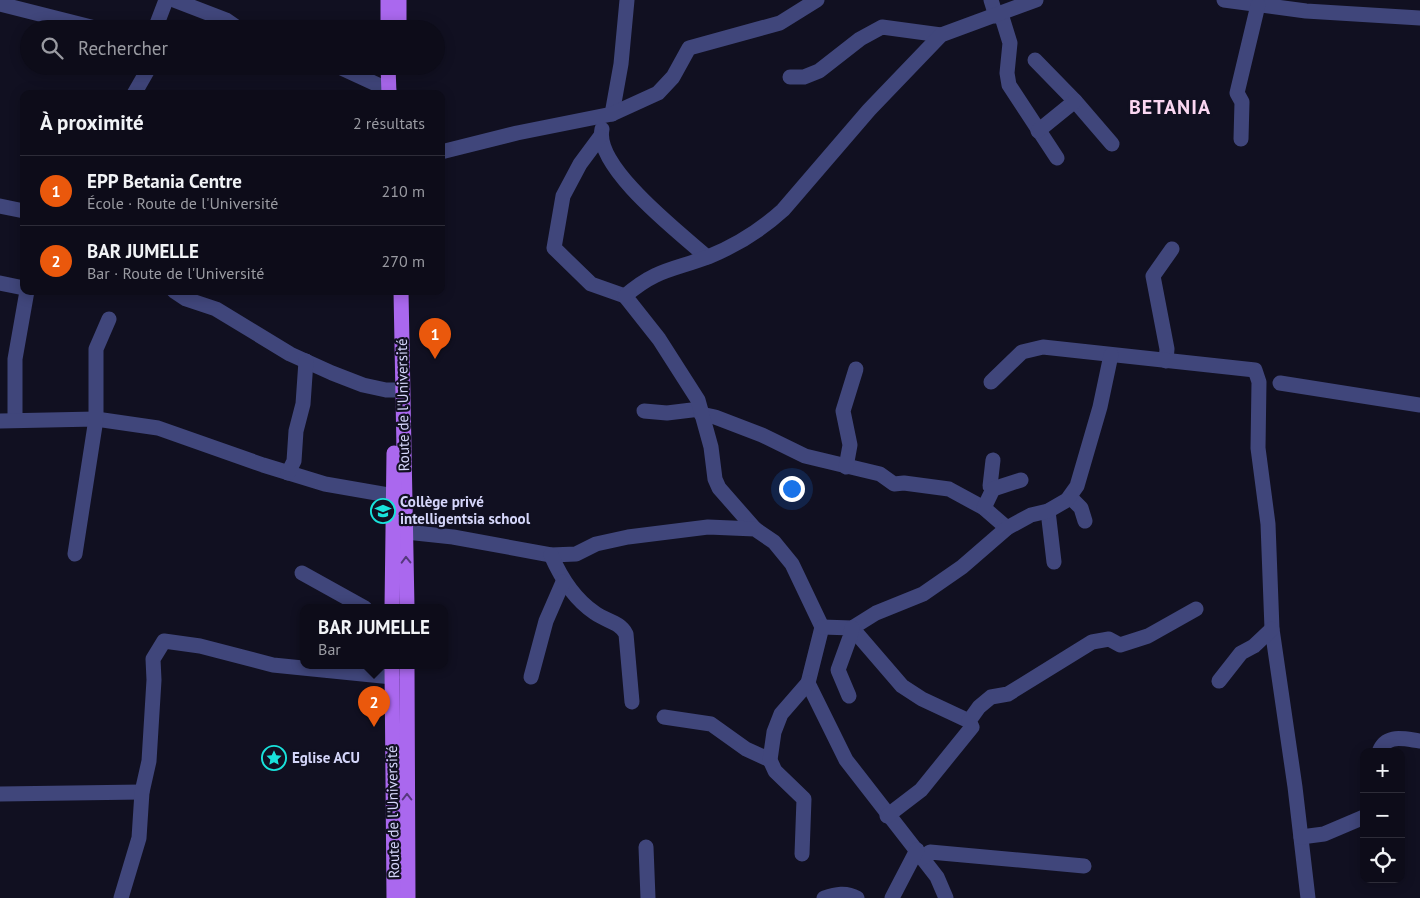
<!DOCTYPE html>
<html lang="fr">
<meta charset="utf-8">
<style>
body{margin:0;font-family:"PT Sans",sans-serif;background:#1b1a26;color:#f1f3f6}
.controls{position:absolute;right:15px;bottom:15px;display:grid;overflow:hidden;border-radius:10px;box-shadow:0 2px 12px #0003}
.controls button{width:45px;height:45px;display:grid;place-items:center;padding:0;border:0;border-bottom:1px solid #2d2c38;background:#0d0c19;color:#f1f3f6;font:25px sans-serif}
.you{position:absolute;left:791px;top:488px;width:18px;height:18px;margin:-12px;border:4px solid #fff;border-radius:50%;background:#1a73e8;box-shadow:0 0 0 8px #1a73e833}
.badge{display:grid;place-items:center;width:32px;height:32px;border-radius:50%;background:#ea580c;color:#fff;font-size:16px;font-weight:700}
.pin{position:absolute;translate:-50% -41px;filter:drop-shadow(0 1px 2px #0008)}
.pin::after{content:'';position:absolute;top:26px;width:18px;height:15px;background:inherit;clip-path:polygon(0 0,100% 0,50% 100%)}
.popup{position:absolute;left:300px;top:604px;width:148px;height:65px;box-sizing:border-box;display:grid;place-content:center;border-radius:10px;background:#0d0c19;filter:drop-shadow(0 1px 4px #0005);font-size:16px;white-space:nowrap;color:#9a9ba2}
.popup b{font-size:19px;color:#f1f3f6}
.popup::after{content:'';position:absolute;left:50%;top:100%;margin-left:-10px;border:10px solid transparent;border-top-color:#0d0c19}
.list{margin:0;padding:0;list-style:none}
h2{display:flex;justify-content:space-between;align-items:center;height:65px;margin:0;padding:0 20px;font-size:21px}
h2 small{font-size:16px;font-weight:400;color:#9a9ba2}
.list li{display:grid;grid-template-columns:32px 1fr auto;gap:15px;align-items:center;box-sizing:border-box;height:70px;padding:0 20px;border-top:1px solid #2d2c38}
.list b{display:block;font-size:19px;white-space:nowrap}
.list p{margin:0;font-size:16px;white-space:nowrap;color:#9a9ba2}
.list em{font-size:16px;font-style:normal;color:#9a9ba2}
.icon{flex:none;width:28px;height:28px;fill:none;stroke:currentColor;stroke-width:2;stroke-linecap:round;stroke-linejoin:round}
.map{position:relative;flex:none;width:1420px;height:898px;overflow:hidden}
.search{position:absolute;background:#0d0c19;box-shadow:0 2px 12px #0003;left:20px;top:20px;width:425px;height:55px;display:flex;align-items:center;gap:12px;box-sizing:border-box;padding:0 18px;border-radius:28px;color:#9a9ba2;font-size:19px}
.panel{position:absolute;background:#0d0c19;box-shadow:0 2px 12px #0003;left:20px;top:90px;width:425px;height:205px;border-radius:10px}
.map>svg:first-child{display:block}
.lines{fill:none;stroke-linecap:round;stroke-linejoin:round}
.minor{stroke:#40467b;stroke-width:15}
.major{stroke:#aa68ee;stroke-width:15}
.oneway{stroke:#56387d}
.labels{text-anchor:middle;stroke-width:4.5;stroke-linejoin:round;paint-order:stroke}
.street-label{font-size:15px;fill:#d5d6fa;stroke:#111021}
.poi-label{font-size:15px;font-weight:bold;fill:#d5d6fa;stroke:#111021;text-anchor:start}
.district-label{font-size:20px;font-weight:bold;letter-spacing:1px;fill:#fbd7f2;stroke:#111021}
</style>
<div class="map">
<svg width="1420" height="898" viewBox="0 0 1420 898">
<rect width="100%" height="100%" fill="#111021"/>
<g class="lines">
<g class="minor">
<polyline points="174,0 226,20 239,29"/>
<polyline points="991,0 996,16"/>
<polyline points="1224,0 1306,11 1420,18"/>
<polyline points="0,4 99,29"/>
<polyline points="1001,14 1010,43 1007,73 1009,85 1057,158"/>
<polyline points="155,29 166,0"/>
<polyline points="1035,60 1075,101 1112,144"/>
<polyline points="337,66 389,90"/>
<polyline points="790,77 804,77 819,71 860,39 882,27 941,35"/>
<polyline points="134,94 150,66"/>
<polyline points="612,114 621,64 627,0"/>
<path d="M 602,129 C 594,167 680,233 707,257"/>
<polyline points="1038,131 1075,101"/>
<polyline points="600,137 580,164 563,196 554,248 591,284 625,296"/>
<polyline points="1241,139 1242,102 1237,93 1258,5"/>
<polyline points="441,152 517,133 612,114 658,93 673,77 689,48 780,23 817,0"/>
<polyline points="0,206 24,211"/>
<polyline points="0,283 24,288"/>
<polyline points="174,291 186,299 216,309 290,354 332,373 363,385 386,390 394,390"/>
<polyline points="1166,361 1167,349 1153,276 1172,249"/>
<polyline points="991,382 1022,352 1043,347 1255,370 1259,382 1258,448 1268,524 1272,629 1295,787 1308,898"/>
<polyline points="1280,383 1420,405"/>
<polyline points="644,411 667,413 700,409"/>
<polyline points="701,414 715,417 762,435 805,456 880,474 894,484 904,483 949,489 984,508 1007,528"/>
<polyline points="15,420 15,359 27,291"/>
<polyline points="0,421 96,419 158,428 263,465 325,484 394,496"/>
<polyline points="993,460 990,486 993,489"/>
<polyline points="846,467 850,445 843,411 856,369"/>
<polyline points="288,473 294,461 296,431 303,404 306,361"/>
<polyline points="1070,497 1081,508 1085,521"/>
<polyline points="984,508 993,489 1021,480"/>
<polyline points="1048,511 1054,562"/>
<path d="M 755,529 L 719,488 L 715,479 L 711,447 L 698,400 L 659,339 L 625,296 C 656,269 673,270 708,257 C 735,246 761,230 783,210 L 869,110 L 941,35 L 1036,0"/>
<polyline points="406,532 453,537 551,555 576,554 596,544 628,537 708,527 755,529 774,542 792,564 822,627 808,683 846,760 937,877 946,898"/>
<polyline points="75,554 96,419 96,349 109,319"/>
<path d="M 551,555 C 561,578 574,599 595,613 C 606,621 620,622 626,634 L 632,702"/>
<polyline points="302,573 365,608"/>
<polyline points="822,627 852,628 876,613 923,594 962,567 1007,528 1031,515 1048,511 1067,500 1077,486 1100,407 1111,355"/>
<polyline points="852,628 902,686 922,699 969,721"/>
<polyline points="531,677 546,621 563,582"/>
<polyline points="1219,681 1241,653 1254,646 1272,629"/>
<polyline points="849,696 838,670 850,637 852,628"/>
<polyline points="664,717 711,724 746,749 770,760"/>
<path d="M 1379,752 C 1386,733 1404,739 1420,741"/>
<polyline points="0,794 142,792"/>
<polyline points="887,816 921,790 972,727 969,721 979,707 991,697 1008,694 1092,642 1109,639 1120,645 1148,636 1196,609"/>
<polyline points="1301,837 1324,834 1364,817"/>
<polyline points="646,847 648,898"/>
<polyline points="802,854 804,799 775,771 770,760 774,732 781,714 808,683"/>
<polyline points="922,858 930,852 1084,866"/>
<polyline points="121,898 139,838 142,792 149,761 154,680 153,659 164,641 200,646 273,665 392,677"/>
<path d="M 824,898 C 836,894 846,892 857,898"/>
<polyline points="892,898 917,850"/>
</g>
<g class="major">
<polyline points="388,0 388,29"/>
<polyline points="399,0 399,29"/>
<polyline points="388,66 389,94"/>
<polyline points="401,291 407,608"/>
<polyline points="392,608 394,453"/>
<polyline points="392,666 394,898"/>
<polyline points="407,666 408,898"/>
</g>
</g>
<defs><path id="oneway-chevron" d="M-2-3.5L2.5 0L-2 3.5" fill="none" stroke-width="1.6" stroke-linecap="round" stroke-linejoin="round" transform="scale(1.25)"/></defs>
<g class="oneway">
<use href="#oneway-chevron" transform="translate(406 560) rotate(-91)"/>
<use href="#oneway-chevron" transform="translate(407 797) rotate(-90)"/>
</g>
<defs>
<symbol id="school-ring" viewBox="-11 -11 22 22"><circle r="9.5" fill="#111021" stroke="#19e2db" stroke-width="1.5"/><path d="M0-5L7-2L0 1L-7-2ZM-4 1L0 2.5L4 1V4Q0 6-4 4Z" fill="#19e2db"/></symbol>
<symbol id="sight-ring" viewBox="-11 -11 22 22"><circle r="9.5" fill="#111021" stroke="#19e2db" stroke-width="1.5"/><path d="M0-6L1.8-2.2L6-1.7L2.9 1.2L3.7 5.4L0 3.3L-3.7 5.4L-2.9 1.2L-6-1.7L-1.8-2.2Z" fill="#19e2db"/></symbol>
</defs>
<g fill-rule="evenodd">
<use href="#school-ring" x="369" y="497" width="28" height="28"/>
<use href="#sight-ring" x="260" y="744" width="28" height="28"/>
</g>
<g class="labels">
<g class="street-label">
<text transform="translate(403 405) rotate(-91)" y="5">Route de l'Université</text>
<text transform="translate(393 812) rotate(-91)" y="5">Route de l'Université</text>
</g>
<g class="poi-label">
<text x="400" y="507">Collège privé<tspan x="400" dy="17">intelligentsia school</tspan></text>
<text x="292" y="763">Eglise ACU</text>
</g>
<g class="district-label">
<text x="1170" y="114">BETANIA</text>
</g>
</g>
</svg>
<div class="controls">
<button>+</button>
<button>−</button>
<button><svg class="icon" aria-label="locate" viewBox="0 0 24 24"><circle cx="12" cy="12" r="6"/><path d="M12 2v4M12 18v4M2 12h4M18 12h4"/></svg></button>
</div>
<div class="you"></div>
<div class="pin badge" style="left:435px;top:359px">1</div>
<div class="pin badge" style="left:374px;top:727px">2</div>
<div class="popup"><b>BAR JUMELLE</b>Bar</div>
<div class="search"><svg class="icon" aria-label="search" viewBox="0 0 24 24"><circle cx="10" cy="10" r="6"/><path d="M15 15l6 6"/></svg>Rechercher</div>
<section class="panel">
<h2>À proximité<small>2 résultats</small></h2>
<ul class="list">
<li><span class="badge">1</span><div><b>EPP Betania Centre</b><p>École · Route de l'Université</p></div><em>210 m</em></li>
<li><span class="badge">2</span><div><b>BAR JUMELLE</b><p>Bar · Route de l'Université</p></div><em>270 m</em></li>
</ul>
</section>
</div>
